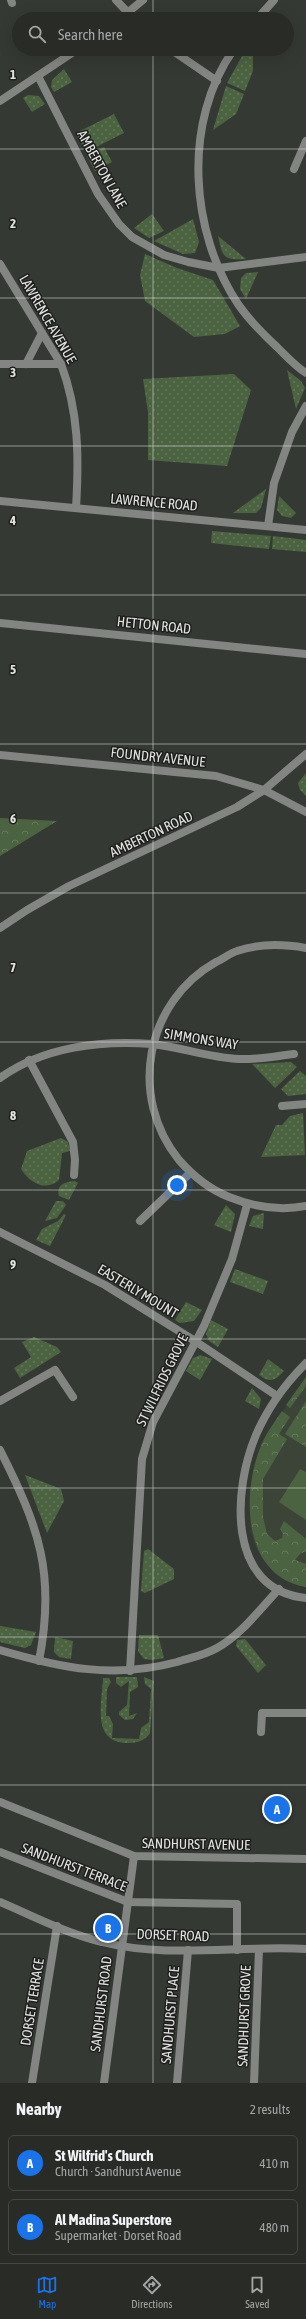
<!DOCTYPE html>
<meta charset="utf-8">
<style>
body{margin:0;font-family:"Asap Condensed",sans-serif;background:#30332e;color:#f1f3f6}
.you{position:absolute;left:177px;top:1185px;width:14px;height:14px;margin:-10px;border:3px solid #fff;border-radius:50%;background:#1a73e8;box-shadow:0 0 0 6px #1a73e833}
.badge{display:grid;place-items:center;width:26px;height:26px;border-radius:50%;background:#1a73e8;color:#fff;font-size:13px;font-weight:700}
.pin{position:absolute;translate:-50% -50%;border:2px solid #fff;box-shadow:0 1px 4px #0006}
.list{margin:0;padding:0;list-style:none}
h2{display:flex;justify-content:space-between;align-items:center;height:52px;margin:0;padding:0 16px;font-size:17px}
h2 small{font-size:13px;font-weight:400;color:#a5a7a7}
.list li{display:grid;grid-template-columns:26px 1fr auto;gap:12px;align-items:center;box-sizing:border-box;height:56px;margin:0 8px 8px;padding:0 8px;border:1px solid #444743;border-radius:6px}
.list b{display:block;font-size:15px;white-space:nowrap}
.list p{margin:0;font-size:13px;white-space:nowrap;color:#a5a7a7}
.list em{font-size:13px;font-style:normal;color:#a5a7a7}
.icon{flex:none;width:22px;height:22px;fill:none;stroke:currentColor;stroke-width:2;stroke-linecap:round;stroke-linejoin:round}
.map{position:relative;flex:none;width:306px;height:2083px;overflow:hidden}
.search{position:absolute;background:#282b26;box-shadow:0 4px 16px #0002;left:12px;right:12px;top:12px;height:44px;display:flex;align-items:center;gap:10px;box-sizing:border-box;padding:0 14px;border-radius:22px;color:#a5a7a7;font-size:15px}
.sheet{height:180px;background:#282b26}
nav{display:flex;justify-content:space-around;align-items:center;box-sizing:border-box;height:56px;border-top:1px solid #444743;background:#282b26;font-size:11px;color:#a5a7a7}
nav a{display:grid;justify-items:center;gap:2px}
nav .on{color:#1a73e8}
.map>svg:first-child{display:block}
.built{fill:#3c4438}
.grass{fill:url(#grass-dots)}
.forest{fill:url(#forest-crowns)}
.pitch{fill:#4c6341}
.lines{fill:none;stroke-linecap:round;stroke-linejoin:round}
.minor{stroke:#828581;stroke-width:8}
.tertiary{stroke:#828581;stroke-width:8}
.grid{fill:none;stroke:#e0e3df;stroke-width:1;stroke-opacity:0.55}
.labels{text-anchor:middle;stroke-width:3;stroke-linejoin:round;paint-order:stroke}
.street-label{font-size:14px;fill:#e0e3df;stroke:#1e1f1d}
.grid-label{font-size:13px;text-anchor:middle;font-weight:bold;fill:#e0e3df;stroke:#1e1f1d;stroke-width:3;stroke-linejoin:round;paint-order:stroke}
</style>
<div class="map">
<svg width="306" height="2083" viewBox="0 0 306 2083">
<defs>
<pattern id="grass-dots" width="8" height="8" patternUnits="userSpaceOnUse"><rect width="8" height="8" fill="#4c6341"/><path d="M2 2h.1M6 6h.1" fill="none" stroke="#66795c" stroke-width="1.8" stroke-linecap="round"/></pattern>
<pattern id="forest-crowns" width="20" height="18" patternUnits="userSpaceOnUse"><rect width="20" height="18" fill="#4c6341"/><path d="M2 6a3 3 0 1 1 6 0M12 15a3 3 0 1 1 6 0" fill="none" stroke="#66795c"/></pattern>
</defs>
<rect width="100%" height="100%" fill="#353933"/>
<polygon class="built" points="306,1377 306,1587 285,1580 263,1559 256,1547 251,1531 250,1510 252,1485 264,1439"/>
<g class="grass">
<polygon points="246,49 253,49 253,71 245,91 227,83"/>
<polygon points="64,69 72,82 54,92 51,87 52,80"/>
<polygon points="226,86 244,94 236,114 213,130"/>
<polygon points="28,95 39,96 45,104 32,112 23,98"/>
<polygon points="114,114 124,133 86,152 76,133"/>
<polygon points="104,147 112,162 95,171 87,156"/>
<polygon points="152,214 164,231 149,238 134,228"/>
<polygon points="193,219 199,242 195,253 183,254 154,241"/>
<path d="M 218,236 L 246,259 C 223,260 223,258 218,236 Z"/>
<polygon points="145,254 177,268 213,280 240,326 225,334 194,337 145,301 140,275"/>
<polygon points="258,272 246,299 240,289 241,278 246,273"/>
<polygon points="287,370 301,381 305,388 296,409"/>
<polygon points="234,374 251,390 227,466 148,460 148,412 143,379"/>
<polygon points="266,489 261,508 256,513 233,513"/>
<polygon points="279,496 296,513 291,518 282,516 277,510"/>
<polygon points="212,531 271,536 269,549 211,543"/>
<polygon points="273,536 306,540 306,552 272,549"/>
<polygon points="306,773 306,796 300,790 298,783"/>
<polygon points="291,1062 297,1067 275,1088 252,1064"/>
<polygon points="300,1071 306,1076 306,1094 288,1096 281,1089"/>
<polygon points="303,1113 305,1155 261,1157 276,1125 282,1125 290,1116"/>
<path d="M 61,1138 L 68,1142 L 70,1151 L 62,1153 L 59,1180 C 45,1192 30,1183 21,1169 L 27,1151 Z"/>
<path d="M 75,1181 L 78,1183 L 69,1200 L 59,1196 C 56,1184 65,1182 75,1181 Z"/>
<polygon points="56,1201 63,1201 66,1205 57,1218 45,1221"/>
<polygon points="226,1205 235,1214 231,1232 214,1225"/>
<polygon points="264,1213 263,1229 249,1226 253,1216"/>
<polygon points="64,1214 66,1215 50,1246 36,1240 42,1229 58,1221"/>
<polygon points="235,1269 268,1281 263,1294 230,1282"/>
<polygon points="186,1302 202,1310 194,1321 180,1323 175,1320"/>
<polygon points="211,1320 228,1329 218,1347 209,1341 206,1334"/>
<polygon points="34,1337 57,1347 61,1352 20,1378 14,1368 31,1357 22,1342"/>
<polygon points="200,1355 212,1359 200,1380 186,1371 193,1358"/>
<path d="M 268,1359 L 284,1371 C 275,1381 270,1383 259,1375 Z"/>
<polygon points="252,1388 261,1399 259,1409 245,1401"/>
<polygon points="25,1475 61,1489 64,1501 47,1533"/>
<polygon points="148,1549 174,1569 174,1579 145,1593 141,1591 144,1551"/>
<polygon points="0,1626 36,1632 31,1645 25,1648 0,1642"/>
<polygon points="139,1635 158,1635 164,1658 153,1660 144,1659 138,1651"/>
<polygon points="55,1637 73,1641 71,1659 59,1657 54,1652"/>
<polygon points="245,1639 266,1665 258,1673 236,1646 237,1640"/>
<polygon points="116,1677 137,1677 138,1687 130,1692 129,1716 137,1713 133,1719 125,1720 119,1715 119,1712 127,1705 129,1681 121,1687 116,1683"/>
<path d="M 144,1677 L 154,1681 L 150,1733 C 146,1740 137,1743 128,1743 C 91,1743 102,1703 103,1678 L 109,1678 L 111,1682 L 107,1689 L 106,1716 L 109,1716 L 113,1724 L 112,1738 L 139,1739 L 141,1728 L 149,1722 L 151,1689 L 145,1684 Z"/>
</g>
<g class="forest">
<polygon points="0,818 57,821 0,856"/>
<polygon points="306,1377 306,1386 290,1408 286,1405"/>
<polygon points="306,1401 306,1447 285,1434"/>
<path d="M 282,1411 L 290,1417 L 279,1434 L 287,1439 L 263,1479 L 263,1517 L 267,1534 L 275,1541 L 282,1538 L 283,1534 L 280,1529 L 284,1521 L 306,1539 L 306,1551 L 300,1554 L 295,1560 L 306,1564 L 306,1587 C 240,1576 241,1486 264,1439 C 269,1429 276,1420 282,1411 Z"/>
</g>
<polygon class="pitch" points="300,1469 306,1472 306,1520 279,1502"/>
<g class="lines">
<g class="minor">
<polyline points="11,0 12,3"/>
<polyline points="116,0 134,19"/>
<polyline points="120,19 143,0"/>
<polyline points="257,19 274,0"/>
<polyline points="170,49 217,81"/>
<path d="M 234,49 C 182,122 190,232 238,304 C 249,320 263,334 277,347 C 286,356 295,366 306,373"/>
<polyline points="38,76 98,194 119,224 132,237 164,255 188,262 219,268 306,257"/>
<polyline points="0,101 78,49"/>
<polyline points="294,169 306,141"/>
<path d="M 0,264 L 61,364 C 79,412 79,458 76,508"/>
<polyline points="0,364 61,364"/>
<polyline points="26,364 42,333"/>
<polyline points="0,501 306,530"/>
<polyline points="268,526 274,483 292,432 306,406"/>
<polyline points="0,623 306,654"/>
<path d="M 306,948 C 283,944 260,943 237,951 C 230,953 223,959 216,962 C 145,1002 128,1097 179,1160 C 193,1176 209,1189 229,1197 C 254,1207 280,1211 306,1206"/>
<polyline points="29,1060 73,1142 75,1160 74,1175"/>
<path d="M 0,1078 C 43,1047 100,1040 152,1044 C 181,1047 210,1058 239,1059 C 257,1060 276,1056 294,1054"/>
<polyline points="282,1106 306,1104"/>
<polyline points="140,1221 190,1173"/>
<polyline points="0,1232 105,1285 195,1341 277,1396"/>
<polyline points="0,1401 55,1370 73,1397"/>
<path d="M 0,1450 C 39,1527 56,1574 39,1661"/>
<polyline points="130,1671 142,1459 153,1422 204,1326 232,1259 247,1205"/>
<polyline points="261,1732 262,1713 306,1713"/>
<polyline points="0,1802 134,1856 306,1859"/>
<polyline points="0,1852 128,1902 237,1904 237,1950"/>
<path d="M 0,1902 C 33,1916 67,1934 102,1942 C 168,1959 239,1945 306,1949"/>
<polyline points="32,2083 57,1926"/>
<polyline points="104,2083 134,1856"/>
<polyline points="177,2083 188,1950"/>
<polyline points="254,2083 259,1949"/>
</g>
<g class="tertiary">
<polyline points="0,755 216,776 264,790 306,812"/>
<polyline points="0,928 27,910 69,886 237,807 264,790 306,754"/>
<path d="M 306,1363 C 285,1384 268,1407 256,1435 C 233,1489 226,1590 306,1598"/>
<path d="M 0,1650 C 61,1668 114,1679 177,1662 C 190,1658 205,1655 217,1648 C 241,1635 260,1609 279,1589"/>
</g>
</g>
<path class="grid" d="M 153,0 L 153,19M 153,49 L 153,2083M 0,149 L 306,149M 0,298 L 306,298M 0,446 L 306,446M 0,595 L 306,595M 0,744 L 306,744M 0,893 L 306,893M 0,1042 L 306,1042M 0,1190 L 306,1190M 0,1339 L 306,1339M 0,1488 L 306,1488M 0,1637 L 306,1637M 0,1785 L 306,1785M 0,1934 L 306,1934"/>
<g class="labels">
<g class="street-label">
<text transform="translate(102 169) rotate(61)" y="5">AMBERTON LANE</text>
<text transform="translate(48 319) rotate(60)" y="5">LAWRENCE AVENUE</text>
<text transform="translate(154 502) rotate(5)" y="5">LAWRENCE ROAD</text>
<text transform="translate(154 625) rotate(6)" y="5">HETTON ROAD</text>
<text transform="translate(158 757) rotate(6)" y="5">FOUNDRY AVENUE</text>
<text transform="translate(151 834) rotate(-25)" y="5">AMBERTON ROAD</text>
<text transform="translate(201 1039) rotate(9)" y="5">SIMMONS WAY</text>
<text transform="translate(138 1291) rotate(31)" y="5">EASTERLY MOUNT</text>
<text transform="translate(162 1380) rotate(-64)" y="5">ST WILFRIDS GROVE</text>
<text transform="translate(196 1844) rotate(1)" y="5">SANDHURST AVENUE</text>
<text transform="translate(74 1867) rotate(21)" y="5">SANDHURST TERRACE</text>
<text transform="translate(173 1935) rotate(2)" y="5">DORSET ROAD</text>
<text transform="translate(32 2002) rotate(-81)" y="5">DORSET TERRACE</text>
<text transform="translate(101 2004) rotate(-83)" y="5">SANDHURST ROAD</text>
<text transform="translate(170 2015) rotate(-85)" y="5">SANDHURST PLACE</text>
<text transform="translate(244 2016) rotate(-88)" y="5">SANDHURST GROVE</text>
</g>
</g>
<g class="grid-label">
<text x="13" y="79">1</text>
<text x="13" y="228">2</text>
<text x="13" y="377">3</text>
<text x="13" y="525">4</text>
<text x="13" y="674">5</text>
<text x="13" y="823">6</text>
<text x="13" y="972">7</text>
<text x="13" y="1120">8</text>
<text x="13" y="1269">9</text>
</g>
</svg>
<div class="you"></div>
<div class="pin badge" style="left:277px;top:1809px">A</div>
<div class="pin badge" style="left:108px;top:1928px">B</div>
<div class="search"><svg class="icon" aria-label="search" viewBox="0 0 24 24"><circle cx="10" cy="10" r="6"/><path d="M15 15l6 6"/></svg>Search here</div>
</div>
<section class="sheet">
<h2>Nearby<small>2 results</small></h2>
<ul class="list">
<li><span class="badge">A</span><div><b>St Wilfrid's Church</b><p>Church · Sandhurst Avenue</p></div><em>410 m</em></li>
<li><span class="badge">B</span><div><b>Al Madina Superstore</b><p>Supermarket · Dorset Road</p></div><em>480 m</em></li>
</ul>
</section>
<nav>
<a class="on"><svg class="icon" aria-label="map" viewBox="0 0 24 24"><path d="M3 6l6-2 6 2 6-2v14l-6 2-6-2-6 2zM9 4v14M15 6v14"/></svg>Map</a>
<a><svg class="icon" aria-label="directions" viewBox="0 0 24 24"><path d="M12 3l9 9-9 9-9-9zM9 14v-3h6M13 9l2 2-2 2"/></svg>Directions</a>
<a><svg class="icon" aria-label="saved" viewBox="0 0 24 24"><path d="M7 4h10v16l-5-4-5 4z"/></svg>Saved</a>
</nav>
